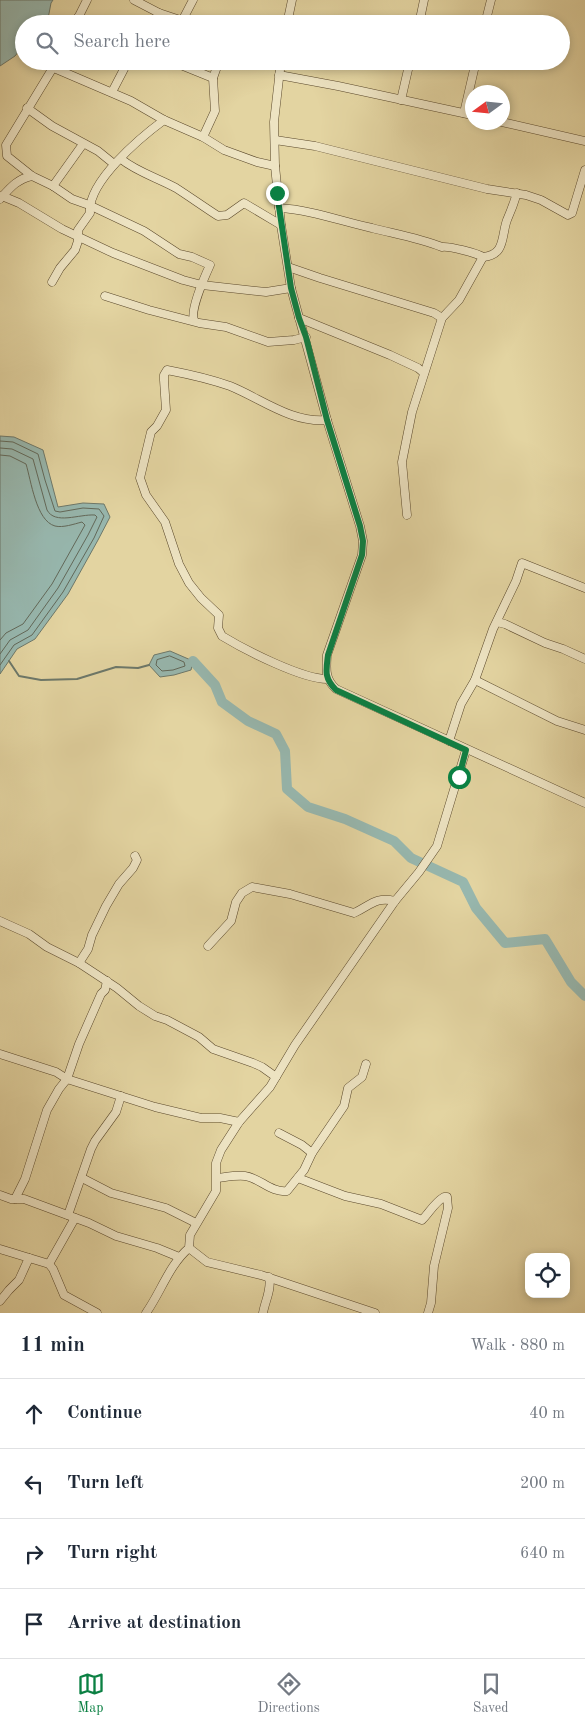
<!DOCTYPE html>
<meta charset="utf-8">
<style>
body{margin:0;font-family:"Old Standard TT",serif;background:#f2f2f3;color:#1f2937}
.controls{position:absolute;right:15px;bottom:15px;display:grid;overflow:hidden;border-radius:10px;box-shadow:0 2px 8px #0003}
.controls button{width:45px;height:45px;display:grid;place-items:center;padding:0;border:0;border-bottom:1px solid #e0e1e3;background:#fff;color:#1f2937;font:25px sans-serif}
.compass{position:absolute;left:465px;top:85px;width:45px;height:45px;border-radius:50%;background:#fff;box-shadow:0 2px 8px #0003;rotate:255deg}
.stop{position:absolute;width:15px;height:15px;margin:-11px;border:4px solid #0b8043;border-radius:50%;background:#fff}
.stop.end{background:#0b8043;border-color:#fff;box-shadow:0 1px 5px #0008}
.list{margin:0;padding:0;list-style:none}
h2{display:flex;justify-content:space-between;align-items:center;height:65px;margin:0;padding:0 20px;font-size:21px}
h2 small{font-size:16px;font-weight:400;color:#747a83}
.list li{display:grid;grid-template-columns:32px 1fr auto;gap:15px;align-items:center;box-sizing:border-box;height:70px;padding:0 20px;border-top:1px solid #e0e1e3}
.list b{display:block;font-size:19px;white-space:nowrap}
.list em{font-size:16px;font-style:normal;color:#747a83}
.icon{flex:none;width:28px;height:28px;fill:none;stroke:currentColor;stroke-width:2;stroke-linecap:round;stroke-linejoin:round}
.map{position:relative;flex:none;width:585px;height:1313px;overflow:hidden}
.search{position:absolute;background:#fff;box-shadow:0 2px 8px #0003;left:15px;right:15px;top:15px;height:55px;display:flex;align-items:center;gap:12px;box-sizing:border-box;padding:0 18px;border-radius:28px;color:#747a83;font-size:19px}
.sheet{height:345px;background:#fff}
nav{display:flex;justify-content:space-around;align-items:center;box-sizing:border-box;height:70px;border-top:1px solid #e0e1e3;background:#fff;font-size:14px;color:#747a83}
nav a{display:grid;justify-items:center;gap:2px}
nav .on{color:#0b8043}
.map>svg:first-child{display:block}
.water{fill:#97b7ae;stroke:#6d786a}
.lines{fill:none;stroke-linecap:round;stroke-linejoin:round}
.shore{stroke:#626859;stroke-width:1}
.stream{stroke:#6d786a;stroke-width:2}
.river{stroke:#97b7ae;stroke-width:10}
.minor-casing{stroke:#5a482b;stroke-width:9}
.minor{stroke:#ede3c2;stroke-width:8}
.route{stroke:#0b8043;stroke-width:6}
</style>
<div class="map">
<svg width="585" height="1313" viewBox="0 0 585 1313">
<rect width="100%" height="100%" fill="#e3d4a1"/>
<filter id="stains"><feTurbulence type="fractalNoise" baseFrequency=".004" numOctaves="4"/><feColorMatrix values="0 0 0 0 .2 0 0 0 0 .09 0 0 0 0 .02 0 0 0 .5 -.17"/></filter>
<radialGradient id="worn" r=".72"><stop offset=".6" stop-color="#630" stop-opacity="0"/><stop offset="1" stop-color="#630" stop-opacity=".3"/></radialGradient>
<g class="water">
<polygon points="0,0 53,0 51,3 47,24 24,24 24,45 15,56 0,66"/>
<polygon points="0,436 14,437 43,450 58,507 83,503 104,504 110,517 98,540 68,594 35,639 17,649 0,674"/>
<polygon points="170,651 193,661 191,670 174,675 160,677 149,665 154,655"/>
</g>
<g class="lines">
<g class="shore">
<polyline points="0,441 13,442 38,454 45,480 55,511 60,512 83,508 99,509 104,516 94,538 63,592 32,635 14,645 0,665"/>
<path d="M 0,448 L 12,449 L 33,459 L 47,510 C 55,525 79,514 95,515 L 97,517 L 88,535 L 58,588 L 28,630 L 10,640 L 0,654"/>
<path d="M 0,455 L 10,456 L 26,464 C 31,480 36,521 55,526 C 63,528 74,524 82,522 L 85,525 L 52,584 L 23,624 L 6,633 L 0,640"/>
<polygon points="170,656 184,662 185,666 173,670 162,671 156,665 157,660"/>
</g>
<polyline class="stream" points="9,661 19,676 41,680 77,679 116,667 138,668 149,665"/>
<polyline class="river" points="193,661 215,685 222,702 248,721 276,734 285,751 287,789 308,807 345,819 394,841 411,858 463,882 476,908 505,943 545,939 571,982 585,996"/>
<defs>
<g id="minor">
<polyline points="134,0 159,13 192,24"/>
<polyline points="78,17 81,21 88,21 92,24"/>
<polyline points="182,21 193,0"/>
<polyline points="75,24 87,0"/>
<polyline points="153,24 159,13"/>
<polyline points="287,24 292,0"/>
<polyline points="419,24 424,0"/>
<polyline points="485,24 491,0"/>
<path d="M 57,61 L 6,145 L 7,156 L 32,176 L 53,186 L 72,199 L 89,205 L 144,231 L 179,254 L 192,257 L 210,265 C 205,276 190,310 194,320"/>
<polyline points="171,61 213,78"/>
<path d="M 281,61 L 274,122 L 275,166 L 281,225 L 291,288 L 327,420 L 360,526 L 363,541 L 362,555 L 327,655 C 326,670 325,679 336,689 L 585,803"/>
<polyline points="54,68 131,101 164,120 203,137 224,150 257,162 275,166"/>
<polyline points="279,75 338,86 472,115"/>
<polyline points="112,92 124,69 124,61"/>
<polyline points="401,100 410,61"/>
<polyline points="27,108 52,126 98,151 114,164"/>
<polyline points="464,113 476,61"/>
<polyline points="502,122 585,141"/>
<polyline points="203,137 215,111 213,78 219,61"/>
<polyline points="275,140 315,146 487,189 526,195 541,200 568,215 572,213 585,170"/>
<path d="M 121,159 C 137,172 158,178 176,188 C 190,197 204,207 218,216 L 227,215 L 244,203 L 281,225"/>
<polyline points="53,186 83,144"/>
<polyline points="2,196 19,203 62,229 113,253 183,280 202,285 266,292 291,288"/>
<path d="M 0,199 C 10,188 17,179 32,176"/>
<path d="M 279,208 C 312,210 340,221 372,228 C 396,234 420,238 442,247 C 449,246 477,253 483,257 C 506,255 501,236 507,220 C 511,211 514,203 517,193"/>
<polyline points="288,267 320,278 434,313 442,318"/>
<path d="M 52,282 L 60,268 L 75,250 L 78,241 L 78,230 L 90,213 C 87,182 141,137 164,120"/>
<polyline points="105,296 149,310 199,323 226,327 268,342 294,340 306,337"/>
<polyline points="299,318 390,355 418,368 424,373"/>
<polyline points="407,515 402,462 412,412 442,318 459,300 483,257"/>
<polyline points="497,622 505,624 545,643 563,649 585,659"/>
<path d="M 327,679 C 302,679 245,650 222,636 L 218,628 L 219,615 L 201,598 L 189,583 L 179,564 L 165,522 L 146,495 L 140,478 L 151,432 L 157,426 L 166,410 L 164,380 L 164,375 L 167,370 C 188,374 210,379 230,386 C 262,399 291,423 327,420"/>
<polyline points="475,680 557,721 585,730"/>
<polyline points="449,741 461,704 475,680 493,629 516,581 522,563 585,588"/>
<polyline points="0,921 29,934 47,947 79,963 117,988 139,1006 155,1016 167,1020 199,1037 213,1049 253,1063 262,1067 276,1077"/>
<path d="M 208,946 L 231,921 L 236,902 L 242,893 L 252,887 L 290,894 L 354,913 C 370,906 375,896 395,901"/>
<polyline points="79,963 88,949 92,935 106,906 119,884 133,868 137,860 135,856"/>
<polyline points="0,1054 56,1072 67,1079 155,1107 201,1118 220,1118 239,1122"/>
<polyline points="279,1133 302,1145 312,1153"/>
<polyline points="82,1178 111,1193 166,1208 196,1223"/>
<path d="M 217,1178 C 226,1177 236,1175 245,1176 C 260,1178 271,1193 287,1191 L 304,1170 L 312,1153 L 344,1106 L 348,1088 L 362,1077 L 366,1064"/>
<path d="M 298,1178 L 345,1196 L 381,1204 L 422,1220 C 430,1212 434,1203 444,1197 L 447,1197 L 448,1208 L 434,1266 L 431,1303 L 428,1313"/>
<polyline points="0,1195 11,1199 24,1199 89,1223 116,1236 157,1248 179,1257"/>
<polyline points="15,1199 25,1179 47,1110 59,1089 67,1079 79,1044 101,994 105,990 107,981"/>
<polyline points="68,1215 91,1149 95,1141 116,1112 121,1096"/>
<polyline points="189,1248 207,1262 261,1275 375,1313"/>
<polyline points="0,1249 49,1264 53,1269 64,1295 97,1313"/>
<polyline points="49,1264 75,1218"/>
<polyline points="0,1301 9,1290 19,1280 29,1258"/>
<path d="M 146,1313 C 161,1292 169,1265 189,1248 L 190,1235 L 216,1191 L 216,1163 L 221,1150 L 239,1122 L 270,1087 L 295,1045 L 395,901 L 419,872 L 437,846 L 466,750"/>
<path d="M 263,1313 C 265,1301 272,1289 269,1277"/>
</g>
</defs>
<use href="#minor" class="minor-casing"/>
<use href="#minor" class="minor"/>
</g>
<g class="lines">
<path class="route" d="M 277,193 L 291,288 L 299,318 L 306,337 L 327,420 L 360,526 L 363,541 L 362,555 L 328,655 C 326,671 324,678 336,690 L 466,750 L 459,777"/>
</g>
<rect width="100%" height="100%" filter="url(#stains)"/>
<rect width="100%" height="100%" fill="url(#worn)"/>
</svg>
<div class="controls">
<button><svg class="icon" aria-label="locate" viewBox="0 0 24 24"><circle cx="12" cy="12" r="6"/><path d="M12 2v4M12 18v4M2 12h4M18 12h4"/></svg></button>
</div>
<svg class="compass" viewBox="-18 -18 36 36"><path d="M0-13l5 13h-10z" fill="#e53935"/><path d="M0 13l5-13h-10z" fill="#747a83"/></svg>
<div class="stop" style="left:459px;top:777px"></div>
<div class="stop end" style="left:277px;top:193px"></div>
<div class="search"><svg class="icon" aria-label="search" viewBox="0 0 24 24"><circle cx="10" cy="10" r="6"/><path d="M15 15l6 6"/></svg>Search here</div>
</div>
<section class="sheet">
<h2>11 min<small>Walk · 880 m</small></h2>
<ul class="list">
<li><svg class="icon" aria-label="ahead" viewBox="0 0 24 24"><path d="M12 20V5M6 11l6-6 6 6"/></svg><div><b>Continue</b></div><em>40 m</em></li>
<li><svg class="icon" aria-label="left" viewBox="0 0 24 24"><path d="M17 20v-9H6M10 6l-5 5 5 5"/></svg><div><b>Turn left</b></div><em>200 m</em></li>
<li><svg class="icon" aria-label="right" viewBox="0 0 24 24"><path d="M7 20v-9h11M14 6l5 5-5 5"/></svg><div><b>Turn right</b></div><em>640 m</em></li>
<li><svg class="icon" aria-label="arrive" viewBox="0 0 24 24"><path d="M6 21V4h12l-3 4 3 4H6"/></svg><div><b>Arrive at destination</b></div></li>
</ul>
</section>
<nav>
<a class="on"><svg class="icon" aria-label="map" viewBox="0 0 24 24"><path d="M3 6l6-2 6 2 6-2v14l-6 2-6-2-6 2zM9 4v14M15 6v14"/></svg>Map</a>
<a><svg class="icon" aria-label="directions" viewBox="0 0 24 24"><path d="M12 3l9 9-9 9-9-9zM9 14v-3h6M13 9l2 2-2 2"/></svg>Directions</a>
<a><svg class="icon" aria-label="saved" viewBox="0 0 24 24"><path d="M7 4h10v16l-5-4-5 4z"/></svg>Saved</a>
</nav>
